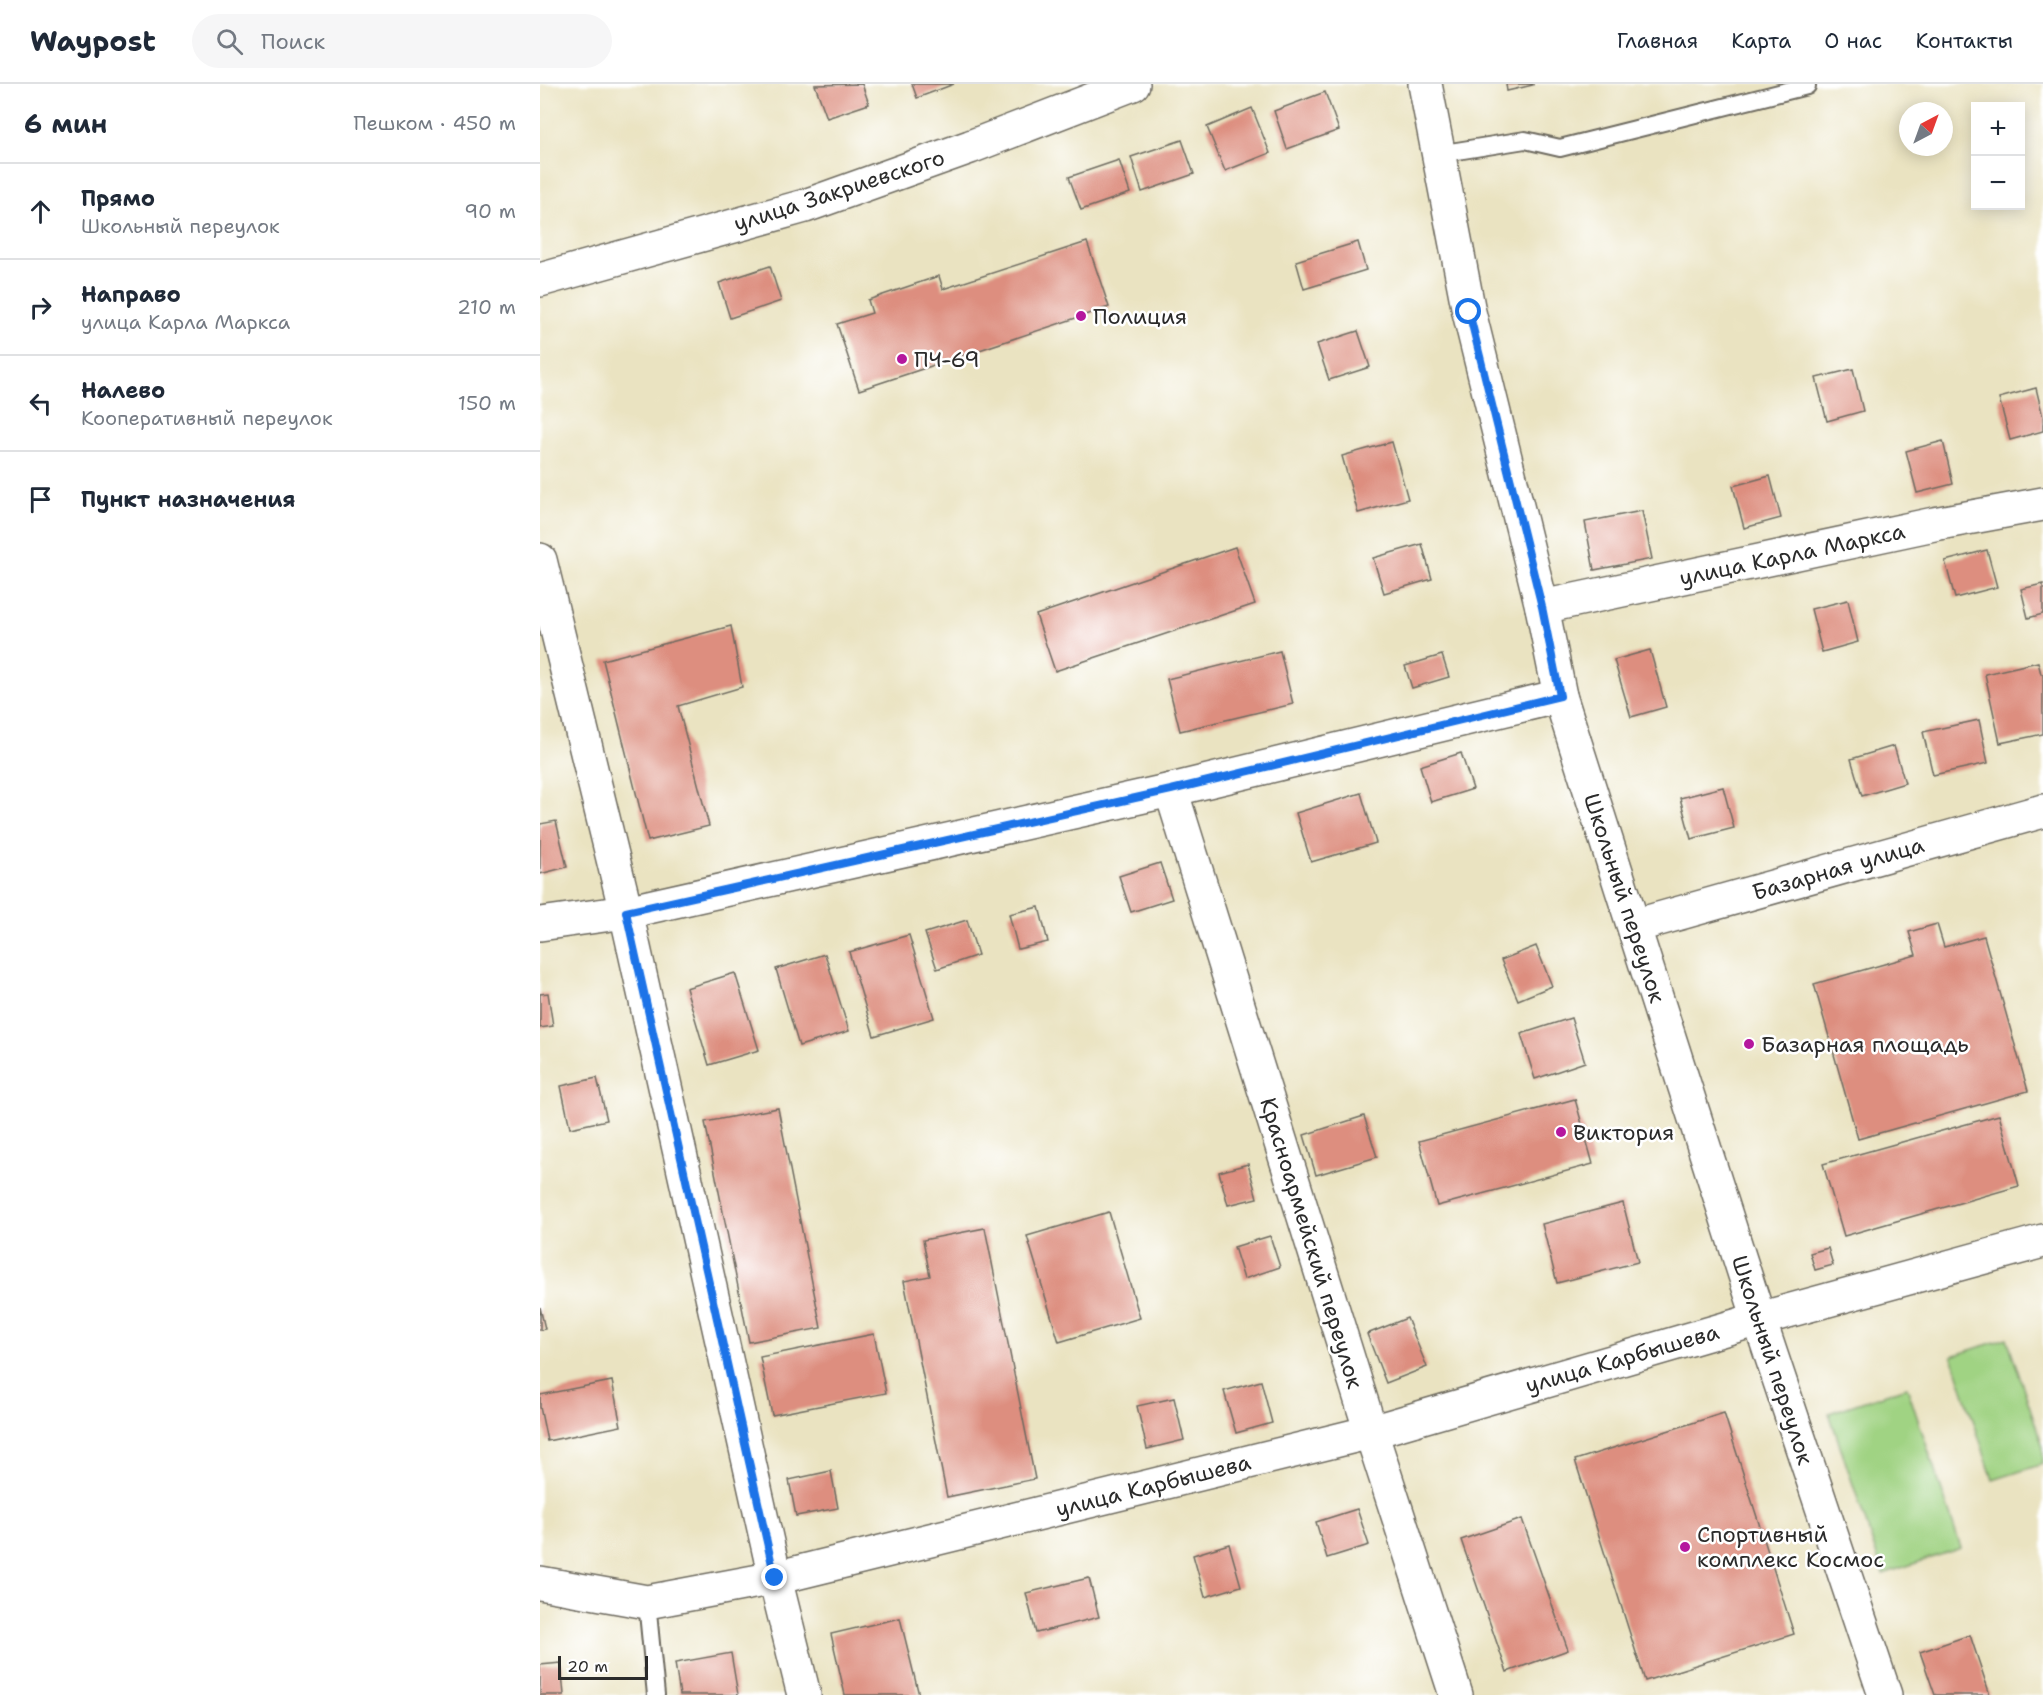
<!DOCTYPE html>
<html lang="ru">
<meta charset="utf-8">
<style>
body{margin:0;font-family:"Shantell Sans",sans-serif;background:#f6f6f7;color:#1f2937}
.controls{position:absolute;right:18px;top:18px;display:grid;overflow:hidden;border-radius:0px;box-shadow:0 3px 15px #0003}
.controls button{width:54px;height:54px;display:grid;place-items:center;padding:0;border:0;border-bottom:2px solid #e0e1e3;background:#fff;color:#1f2937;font:30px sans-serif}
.compass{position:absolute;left:1359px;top:18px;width:54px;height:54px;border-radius:50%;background:#fff;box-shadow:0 3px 15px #0003;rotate:41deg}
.scale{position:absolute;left:18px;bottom:15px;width:90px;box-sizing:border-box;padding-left:6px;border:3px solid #2b2b2b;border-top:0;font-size:16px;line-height:21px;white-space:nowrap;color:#2b2b2b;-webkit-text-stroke:4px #fff;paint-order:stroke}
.stop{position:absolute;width:18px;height:18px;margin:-14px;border:4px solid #1a73e8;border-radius:50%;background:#fff}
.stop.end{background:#1a73e8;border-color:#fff;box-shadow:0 2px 6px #0008}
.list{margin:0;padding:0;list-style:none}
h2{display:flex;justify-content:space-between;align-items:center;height:78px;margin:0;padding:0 24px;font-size:26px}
h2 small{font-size:20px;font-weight:400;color:#747a83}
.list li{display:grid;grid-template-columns:39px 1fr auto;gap:18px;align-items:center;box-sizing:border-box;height:96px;padding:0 24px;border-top:2px solid #e0e1e3}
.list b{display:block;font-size:22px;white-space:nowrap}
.list p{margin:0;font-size:20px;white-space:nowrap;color:#747a83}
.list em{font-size:20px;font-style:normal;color:#747a83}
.icon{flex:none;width:33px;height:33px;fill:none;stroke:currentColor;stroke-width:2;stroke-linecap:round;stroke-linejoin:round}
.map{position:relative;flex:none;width:1503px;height:1611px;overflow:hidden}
header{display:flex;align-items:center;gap:36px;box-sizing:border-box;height:84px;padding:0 30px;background:#fff;border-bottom:2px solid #e0e1e3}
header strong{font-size:28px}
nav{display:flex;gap:33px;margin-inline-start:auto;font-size:21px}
.search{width:420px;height:54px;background:#f6f6f7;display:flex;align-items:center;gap:15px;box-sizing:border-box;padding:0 21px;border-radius:33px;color:#747a83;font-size:22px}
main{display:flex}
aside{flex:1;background:#fff}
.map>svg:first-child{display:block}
.green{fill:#a0d383;stroke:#667f57;stroke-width:1.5}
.building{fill:#dd8e7f}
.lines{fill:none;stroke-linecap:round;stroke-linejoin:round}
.lane-casing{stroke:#6e6b60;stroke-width:20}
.street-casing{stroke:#6e6b60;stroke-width:36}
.secondary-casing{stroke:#6e6b60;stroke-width:36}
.lane{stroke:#fff;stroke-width:16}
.street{stroke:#fff;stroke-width:33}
.secondary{stroke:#fff;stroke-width:33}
.route{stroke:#1a73e8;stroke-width:8}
.poi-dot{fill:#b5179e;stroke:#fff;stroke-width:2}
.labels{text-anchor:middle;stroke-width:5;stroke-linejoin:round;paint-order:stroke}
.street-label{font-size:22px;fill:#2b2b2b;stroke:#fff}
.poi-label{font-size:22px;fill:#2b2b2b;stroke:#fff;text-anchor:start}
</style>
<header>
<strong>Waypost</strong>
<div class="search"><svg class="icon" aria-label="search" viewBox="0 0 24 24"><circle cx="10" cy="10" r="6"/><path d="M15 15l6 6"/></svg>Поиск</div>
<nav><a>Главная</a><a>Карта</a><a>О нас</a><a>Контакты</a></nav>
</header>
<main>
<aside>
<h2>6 мин<small>Пешком · 450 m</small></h2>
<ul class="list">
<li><svg class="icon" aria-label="ahead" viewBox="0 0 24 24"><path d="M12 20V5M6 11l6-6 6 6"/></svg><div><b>Прямо</b><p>Школьный переулок</p></div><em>90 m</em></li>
<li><svg class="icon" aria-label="right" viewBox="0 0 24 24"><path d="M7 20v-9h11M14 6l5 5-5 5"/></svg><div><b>Направо</b><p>улица Карла Маркса</p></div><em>210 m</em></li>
<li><svg class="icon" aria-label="left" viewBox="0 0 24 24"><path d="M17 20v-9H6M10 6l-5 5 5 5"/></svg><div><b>Налево</b><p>Кооперативный переулок</p></div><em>150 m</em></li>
<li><svg class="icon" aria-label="arrive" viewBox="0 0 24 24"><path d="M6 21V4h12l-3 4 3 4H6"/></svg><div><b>Пункт назначения</b></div></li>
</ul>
</aside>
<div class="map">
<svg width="1503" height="1611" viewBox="0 0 1503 1611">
<rect width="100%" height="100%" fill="#fff"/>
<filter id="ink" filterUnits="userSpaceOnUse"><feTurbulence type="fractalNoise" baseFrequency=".0167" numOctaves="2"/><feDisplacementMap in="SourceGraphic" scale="12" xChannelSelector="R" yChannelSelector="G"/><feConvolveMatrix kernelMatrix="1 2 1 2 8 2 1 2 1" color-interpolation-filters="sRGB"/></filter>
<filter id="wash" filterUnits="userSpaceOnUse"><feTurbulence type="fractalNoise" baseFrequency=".008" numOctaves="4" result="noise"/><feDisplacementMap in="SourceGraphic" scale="24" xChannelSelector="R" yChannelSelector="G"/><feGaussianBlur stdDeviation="1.35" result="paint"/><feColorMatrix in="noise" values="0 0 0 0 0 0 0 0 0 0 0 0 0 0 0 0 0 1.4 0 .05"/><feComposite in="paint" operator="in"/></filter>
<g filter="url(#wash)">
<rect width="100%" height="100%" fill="#eae3c1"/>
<g class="green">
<polygon points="1467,1254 1503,1363 1503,1380 1453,1396 1412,1272"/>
<polygon points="1367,1303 1421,1464 1343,1490 1289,1329"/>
</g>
<g id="blocks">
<g class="building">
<polygon points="322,0 329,20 287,34 275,1"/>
<polygon points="372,0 414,0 377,14"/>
<polygon points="966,0 993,0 993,1 967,7"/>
<polygon points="785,8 799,46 747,65 734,27"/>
<polygon points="712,24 730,69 685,87 667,43"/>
<polygon points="642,56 654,90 602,108 591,73"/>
<polygon points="579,76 590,109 541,126 529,93"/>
<polygon points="547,158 569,223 319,306 297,240 332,229 328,216 399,192 403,205"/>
<polygon points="818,158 826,186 764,205 756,177"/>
<polygon points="230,182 241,217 190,234 179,199"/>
<polygon points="818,247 830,283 789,296 777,260"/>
<polygon points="1313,285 1323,327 1287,337 1276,294"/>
<polygon points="1496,304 1503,333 1503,347 1470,356 1459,314"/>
<polygon points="1403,357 1413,400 1377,409 1366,367"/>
<polygon points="852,358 868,415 818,429 802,372"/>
<polygon points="1230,392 1241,434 1204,444 1193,402"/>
<polygon points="1102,427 1112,475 1054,486 1045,438"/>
<polygon points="882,460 892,495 844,509 833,474"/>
<polygon points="695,463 715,520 515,587 496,531"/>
<polygon points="1447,466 1457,503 1415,514 1405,477"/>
<polygon points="1503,500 1503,530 1488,534 1481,505"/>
<polygon points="1308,516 1318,558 1282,568 1271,525"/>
<polygon points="191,542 202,603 138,622 169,742 108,757 63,576"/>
<polygon points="1110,566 1126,623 1091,633 1074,576"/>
<polygon points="740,567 753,620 640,647 627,595"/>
<polygon points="902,571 909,593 872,604 865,582"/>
<polygon points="1498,578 1501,590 1503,590 1503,650 1460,659 1445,590"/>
<polygon points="1439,636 1448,679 1393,691 1383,648"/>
<polygon points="1354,662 1365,699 1322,712 1311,675"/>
<polygon points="921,669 933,705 891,718 880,682"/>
<polygon points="1183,703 1194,744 1151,755 1140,714"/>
<polygon points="821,709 836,759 771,778 756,729"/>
<polygon points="16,737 27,783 0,790 0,740"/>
<polygon points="620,779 632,815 591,828 579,792"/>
<polygon points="499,823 508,858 478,865 469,830"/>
<polygon points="427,836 438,871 397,885 385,849"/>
<polygon points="1397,840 1404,863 1444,852 1488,1007 1318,1055 1274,900 1376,871 1369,848"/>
<polygon points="369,851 394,934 334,952 309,868"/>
<polygon points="996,862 1012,902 978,916 961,876"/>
<polygon points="285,870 309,947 259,962 236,885"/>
<polygon points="195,889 219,966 169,981 146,904"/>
<polygon points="8,909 13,942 0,944 0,910"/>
<polygon points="1031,934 1045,978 995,995 981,950"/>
<polygon points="57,994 67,1036 30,1044 21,1002"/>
<polygon points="1035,1015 1053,1080 897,1122 879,1057"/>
<polygon points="238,1024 281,1244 209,1258 165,1038"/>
<polygon points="1459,1031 1479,1102 1304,1152 1283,1080"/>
<polygon points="824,1032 837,1073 776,1091 764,1051"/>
<polygon points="708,1080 717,1114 688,1121 679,1088"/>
<polygon points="1083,1119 1098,1178 1017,1199 1002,1140"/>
<polygon points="569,1128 600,1234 519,1258 487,1152"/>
<polygon points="445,1144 495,1395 407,1413 364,1197 390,1192 383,1156"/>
<polygon points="730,1152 740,1183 704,1195 694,1163"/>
<polygon points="1288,1164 1293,1181 1275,1186 1270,1169"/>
<polygon points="0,1223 5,1245 0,1246"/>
<polygon points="867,1234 887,1283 846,1299 827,1250"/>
<polygon points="334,1250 346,1309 232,1331 220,1273"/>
<polygon points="72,1297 81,1342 7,1357 0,1323 0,1311"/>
<polygon points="721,1297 732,1339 696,1349 684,1307"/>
<polygon points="634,1314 644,1356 607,1365 597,1322"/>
<polygon points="1184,1329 1254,1550 1105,1597 1035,1376"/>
<polygon points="291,1387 298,1424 256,1432 249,1396"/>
<polygon points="817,1425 829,1461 787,1474 776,1438"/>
<polygon points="982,1435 1028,1566 967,1588 921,1456"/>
<polygon points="689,1460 701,1502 665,1513 653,1471"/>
<polygon points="549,1494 559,1533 496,1549 486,1509"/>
<polygon points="360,1534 379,1611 305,1611 291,1550"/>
<polygon points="1430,1551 1450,1611 1395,1611 1380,1568"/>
<polygon points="191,1569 198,1611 140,1611 135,1579"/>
<polygon points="21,1579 24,1611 0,1611 0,1581"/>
</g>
</g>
</g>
<g filter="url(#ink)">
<use href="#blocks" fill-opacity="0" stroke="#6e6b60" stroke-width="1.5"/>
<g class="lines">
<defs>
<g id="lane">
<polyline points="898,70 985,56 1020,64 1267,2"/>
<polyline points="107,1518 116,1611"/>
</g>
<g id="street">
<polyline points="1002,523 1394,440 1503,420"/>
<polyline points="631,706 831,1348 916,1611"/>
<polyline points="0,840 86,828 631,706 1020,612"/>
<polyline points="1094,842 1503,727"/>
<polyline points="0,1499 107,1518 235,1494 831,1348 1219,1235 1503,1157"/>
</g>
<g id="secondary">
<polyline points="885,0 929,228 1002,523 1020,612 1219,1235 1345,1611"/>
<polyline points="0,196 265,122 430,63 593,0"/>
<polyline points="0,476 86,828 235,1494 264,1611"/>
</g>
</defs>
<use href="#lane" class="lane-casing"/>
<use href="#street" class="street-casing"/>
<use href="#secondary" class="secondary-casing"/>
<use href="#lane" class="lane"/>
<use href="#street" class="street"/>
<use href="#secondary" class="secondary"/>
</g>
</g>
<g class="lines" filter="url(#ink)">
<polyline class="route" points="235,1494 86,828 631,706 1020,612 1002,523 929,228"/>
</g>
<g class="poi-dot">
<circle cx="541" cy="232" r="6"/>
<circle cx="362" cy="275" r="6"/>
<circle cx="1209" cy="960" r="6"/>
<circle cx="1021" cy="1048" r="6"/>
<circle cx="1145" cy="1463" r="6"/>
</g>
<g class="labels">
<g class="street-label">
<text transform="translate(299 106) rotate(-18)" y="8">улица Закриевского</text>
<text transform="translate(1252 470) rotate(-12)" y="8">улица Карла Маркса</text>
<text transform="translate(1298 784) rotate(-16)" y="8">Базарная улица</text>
<text transform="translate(1085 814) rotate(72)" y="8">Школьный переулок</text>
<text transform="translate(772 1159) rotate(73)" y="8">Красноармейский переулок</text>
<text transform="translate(1082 1274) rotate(-16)" y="8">улица Карбышева</text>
<text transform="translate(1233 1276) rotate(72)" y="8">Школьный переулок</text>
<text transform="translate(613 1401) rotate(-14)" y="8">улица Карбышева</text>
</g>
<g class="poi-label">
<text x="553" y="240">Полиция</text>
<text x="374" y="283">ПЧ-69</text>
<text x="1221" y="968">Базарная площадь</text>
<text x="1033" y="1056">Виктория</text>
<text x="1157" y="1458">Спортивный<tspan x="1157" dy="25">комплекс Космос</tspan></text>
</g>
</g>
</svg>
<div class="controls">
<button>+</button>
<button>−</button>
</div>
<svg class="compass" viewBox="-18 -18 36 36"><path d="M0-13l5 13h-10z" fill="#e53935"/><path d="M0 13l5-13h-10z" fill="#747a83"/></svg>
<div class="scale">20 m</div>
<div class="stop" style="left:929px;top:228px"></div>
<div class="stop end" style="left:235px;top:1494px"></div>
</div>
</main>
